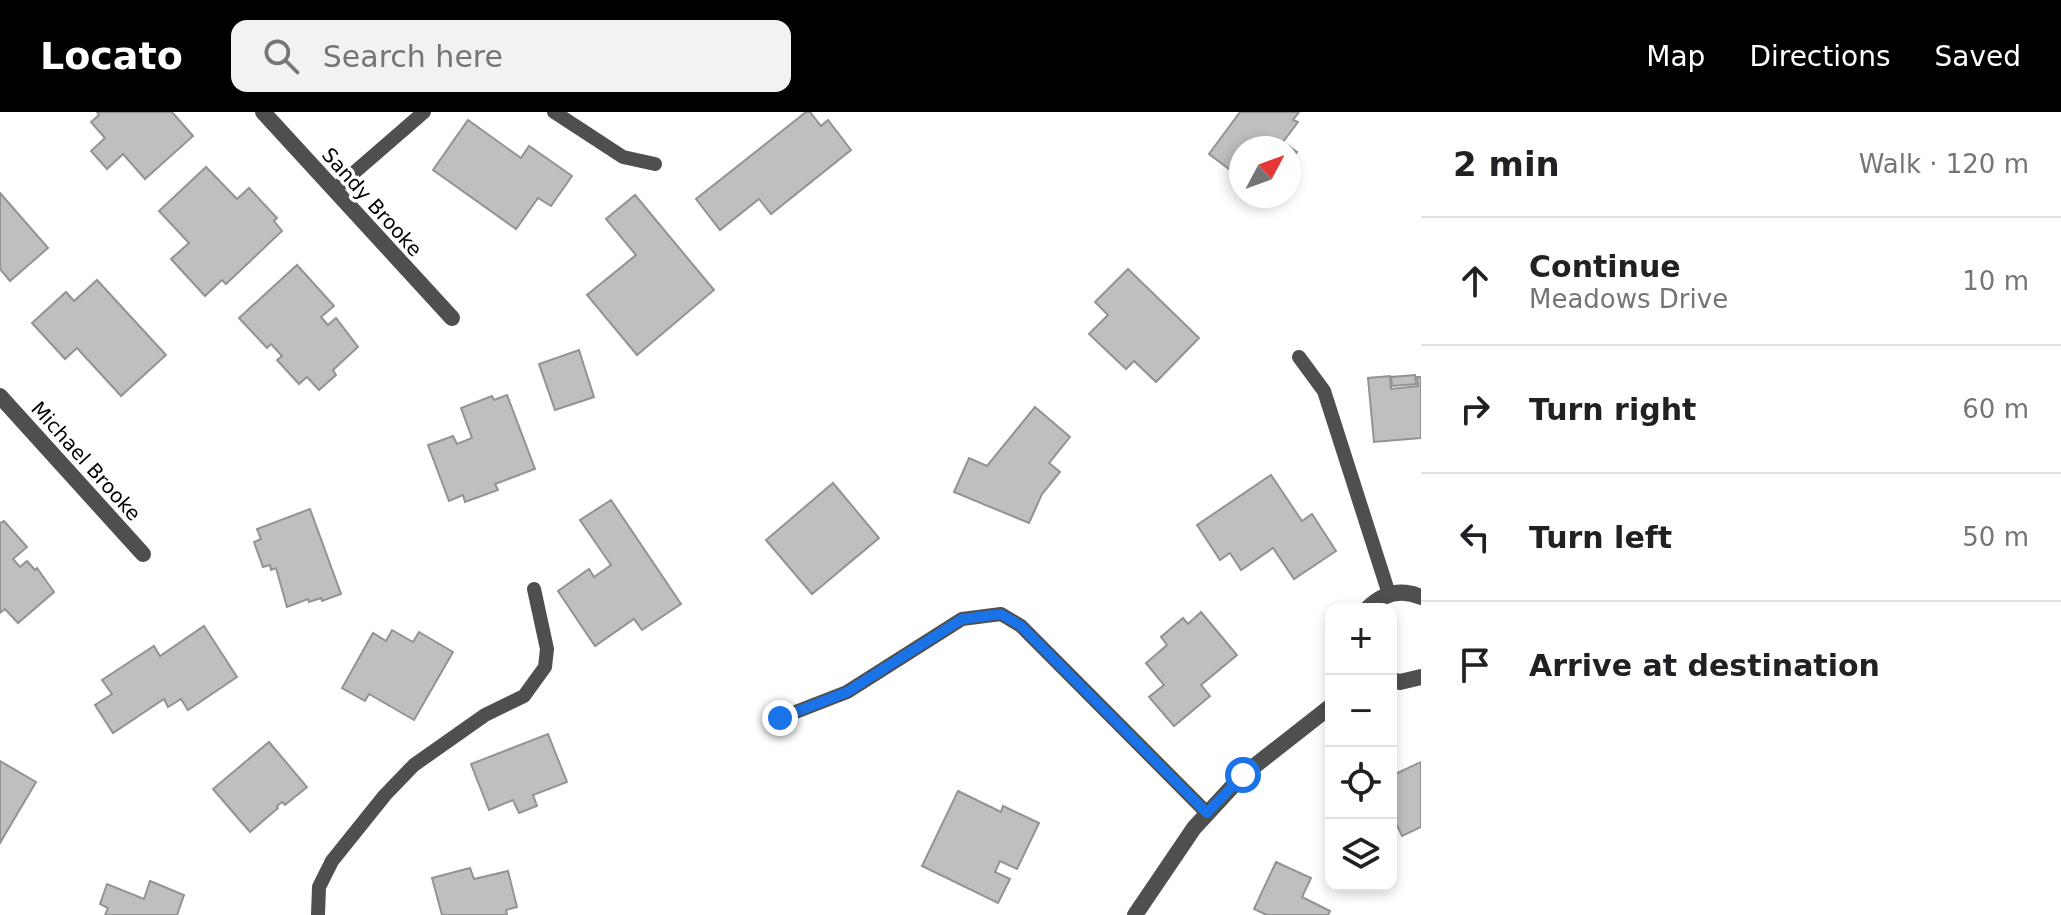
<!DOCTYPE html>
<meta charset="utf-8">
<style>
body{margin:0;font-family:"DejaVu Sans",sans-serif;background:#f2f2f2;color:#202124}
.controls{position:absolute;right:24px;bottom:24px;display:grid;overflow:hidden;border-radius:16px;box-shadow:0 4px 12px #0003}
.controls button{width:72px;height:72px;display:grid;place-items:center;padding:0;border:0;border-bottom:2px solid #e0e0e0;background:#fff;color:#202124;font:40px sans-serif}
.compass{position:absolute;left:1229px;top:24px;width:72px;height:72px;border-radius:50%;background:#fff;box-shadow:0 4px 12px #0003;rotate:49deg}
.stop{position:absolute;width:24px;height:24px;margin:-18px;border:6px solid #1a73e8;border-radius:50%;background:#fff}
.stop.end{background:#1a73e8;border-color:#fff;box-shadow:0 2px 8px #0008}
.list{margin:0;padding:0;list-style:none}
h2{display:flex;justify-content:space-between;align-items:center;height:104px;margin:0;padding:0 32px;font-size:34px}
h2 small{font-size:26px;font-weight:400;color:#757577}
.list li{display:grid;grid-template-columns:52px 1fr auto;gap:24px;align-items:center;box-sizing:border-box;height:128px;padding:0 32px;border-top:2px solid #e0e0e0}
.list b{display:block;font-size:30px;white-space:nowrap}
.list p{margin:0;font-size:26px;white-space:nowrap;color:#757577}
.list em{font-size:26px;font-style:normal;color:#757577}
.icon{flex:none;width:44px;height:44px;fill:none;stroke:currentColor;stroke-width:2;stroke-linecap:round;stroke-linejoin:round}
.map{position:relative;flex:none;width:1421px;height:803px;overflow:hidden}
header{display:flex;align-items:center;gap:48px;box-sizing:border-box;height:112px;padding:0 40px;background:#000;color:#fff}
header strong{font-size:38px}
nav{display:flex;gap:44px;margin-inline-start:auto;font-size:28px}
.search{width:560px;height:72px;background:#f2f2f2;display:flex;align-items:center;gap:20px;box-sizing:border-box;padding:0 28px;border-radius:16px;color:#757577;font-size:30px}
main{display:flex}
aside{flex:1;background:#fff}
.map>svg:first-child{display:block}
.building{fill:#bfbfbf;stroke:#939393;stroke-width:2}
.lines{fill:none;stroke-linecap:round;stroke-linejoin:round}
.lane{stroke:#4f4f4f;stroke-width:14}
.street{stroke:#4f4f4f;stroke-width:16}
.route{stroke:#1a73e8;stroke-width:10}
.labels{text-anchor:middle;stroke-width:7;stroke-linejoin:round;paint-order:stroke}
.street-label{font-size:20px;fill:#000;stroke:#fff}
</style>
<header>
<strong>Locato</strong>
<div class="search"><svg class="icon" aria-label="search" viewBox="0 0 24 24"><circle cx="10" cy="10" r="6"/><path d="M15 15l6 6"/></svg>Search here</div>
<nav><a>Map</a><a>Directions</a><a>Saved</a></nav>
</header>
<main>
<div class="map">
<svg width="1421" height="803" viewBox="0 0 1421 803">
<rect width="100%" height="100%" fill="#fff"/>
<g class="building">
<polygon points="97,0 172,0 193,24 145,67 123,42 107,57 91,39 105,26 91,10 99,3"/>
<polygon points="806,0 810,0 821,14 828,8 851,38 771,102 759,87 720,118 696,87"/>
<polygon points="1240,0 1299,0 1293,8 1298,10 1283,30 1297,40 1289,51 1289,36 1241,36 1241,66 1209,42"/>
<polygon points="468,8 521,46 529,34 572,64 551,94 538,86 516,117 433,58"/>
<polygon points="206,55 237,87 249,76 277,106 274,109 282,119 226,172 222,168 205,184 171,147 189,131 159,99"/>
<polygon points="0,81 48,136 10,169 0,157"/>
<polygon points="635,83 714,178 637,243 587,183 636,143 606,107"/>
<polygon points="297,153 334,194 321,205 328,213 336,206 358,235 333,258 336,263 319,278 307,265 299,272 277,248 282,244 271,232 267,236 239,206"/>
<polygon points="1128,157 1199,226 1156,270 1134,249 1126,257 1089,222 1108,203 1095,190"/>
<polygon points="97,168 166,243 121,284 77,236 65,247 32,211 66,180 74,189"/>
<polygon points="579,238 594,285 555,298 539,252"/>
<polygon points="1415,263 1416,272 1392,274 1391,265"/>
<polygon points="1390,264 1391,277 1418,274 1417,265 1421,265 1421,326 1374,330 1368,266"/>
<polygon points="507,283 535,357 495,372 498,378 465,390 463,383 449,389 428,333 453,324 457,332 472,326 461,296 492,284 494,288"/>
<polygon points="1035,295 1070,325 1049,351 1060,360 1042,382 1029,411 954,380 969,346 987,354"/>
<polygon points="1271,363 1302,409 1312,402 1336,439 1294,467 1273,436 1241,458 1230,441 1220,448 1197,413"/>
<polygon points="833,371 879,426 812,482 766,428"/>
<polygon points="611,388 681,492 642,518 634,507 595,534 558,479 589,457 594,465 611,453 580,408"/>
<polygon points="310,397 341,482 322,489 321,486 309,490 308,487 287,495 276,456 271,458 270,453 263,455 254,430 261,427 257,417"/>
<polygon points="4,409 27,435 13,447 20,455 27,449 35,458 37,456 54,480 18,511 5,497 0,501 0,411"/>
<polygon points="1201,500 1237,543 1201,573 1210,584 1174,614 1149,585 1164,573 1146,551 1167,533 1161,525 1183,506 1188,512"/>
<polygon points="204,514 237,565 188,598 181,587 168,595 164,587 113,621 95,593 112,582 102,568 154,534 160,544"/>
<polygon points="392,518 413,530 419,520 453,540 414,608 369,582 365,589 342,576 373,521 386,529"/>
<polygon points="548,622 567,670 533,683 537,694 519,701 513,688 489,698 471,652"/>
<polygon points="269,630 307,675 285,693 282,690 277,694 278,696 250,720 213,677"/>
<polygon points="0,649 36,670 0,731"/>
<polygon points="1421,650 1421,715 1402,724 1391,700 1391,664"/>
<polygon points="958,679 1001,700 1003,694 1039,711 1017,757 1000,749 995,760 1010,767 998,791 922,754"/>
<polygon points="1276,750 1311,766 1302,785 1330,799 1328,803 1267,803 1254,797"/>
<polygon points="470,756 474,767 508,759 517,795 506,798 507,803 442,803 432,766"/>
<polygon points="150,769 184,783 177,803 105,803 108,796 100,792 107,772 144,787"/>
</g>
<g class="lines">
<g class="lane">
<polyline points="554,0 623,45 655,52"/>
<polyline points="334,78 424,0"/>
<polyline points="1299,245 1324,279 1389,482"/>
<polyline points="780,606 847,580 962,507 1001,502 1021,514 1207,701"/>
<polyline points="318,803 319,775 332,749 385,683 414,653 485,603 524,584 545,555 547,537 534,477"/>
</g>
<g class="street">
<polyline points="263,0 452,206"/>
<polyline points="0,284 143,442"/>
<path d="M 1367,497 C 1382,482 1400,476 1421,485"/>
<polyline points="1391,568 1400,570 1421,565"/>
<polyline points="1135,803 1194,716 1243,663 1331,594"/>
</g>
</g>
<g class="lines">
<polyline class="route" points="780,606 847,580 962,507 1001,502 1021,514 1207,701 1243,663"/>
</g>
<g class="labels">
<g class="street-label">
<text transform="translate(372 90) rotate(48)" y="7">Sandy Brooke</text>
<text transform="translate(86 349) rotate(48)" y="7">Michael Brooke</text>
</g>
</g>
</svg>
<div class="controls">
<button>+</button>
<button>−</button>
<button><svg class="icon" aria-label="locate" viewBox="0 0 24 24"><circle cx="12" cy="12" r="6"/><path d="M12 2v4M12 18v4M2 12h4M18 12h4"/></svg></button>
<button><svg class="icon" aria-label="layers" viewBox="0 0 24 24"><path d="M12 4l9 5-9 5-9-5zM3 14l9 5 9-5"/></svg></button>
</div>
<svg class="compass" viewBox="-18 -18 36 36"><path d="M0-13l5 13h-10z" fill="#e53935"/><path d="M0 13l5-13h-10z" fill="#757577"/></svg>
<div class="stop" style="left:1243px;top:663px"></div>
<div class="stop end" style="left:780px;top:606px"></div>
</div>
<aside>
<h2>2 min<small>Walk · 120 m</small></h2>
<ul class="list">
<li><svg class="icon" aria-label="ahead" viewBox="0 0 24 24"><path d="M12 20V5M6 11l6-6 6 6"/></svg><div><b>Continue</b><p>Meadows Drive</p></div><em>10 m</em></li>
<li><svg class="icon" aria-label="right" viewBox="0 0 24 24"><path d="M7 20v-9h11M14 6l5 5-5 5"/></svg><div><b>Turn right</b></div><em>60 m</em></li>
<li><svg class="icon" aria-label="left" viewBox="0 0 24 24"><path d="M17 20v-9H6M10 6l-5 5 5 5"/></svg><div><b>Turn left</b></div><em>50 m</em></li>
<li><svg class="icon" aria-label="arrive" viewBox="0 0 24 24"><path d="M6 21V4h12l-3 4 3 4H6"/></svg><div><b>Arrive at destination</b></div></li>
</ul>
</aside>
</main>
